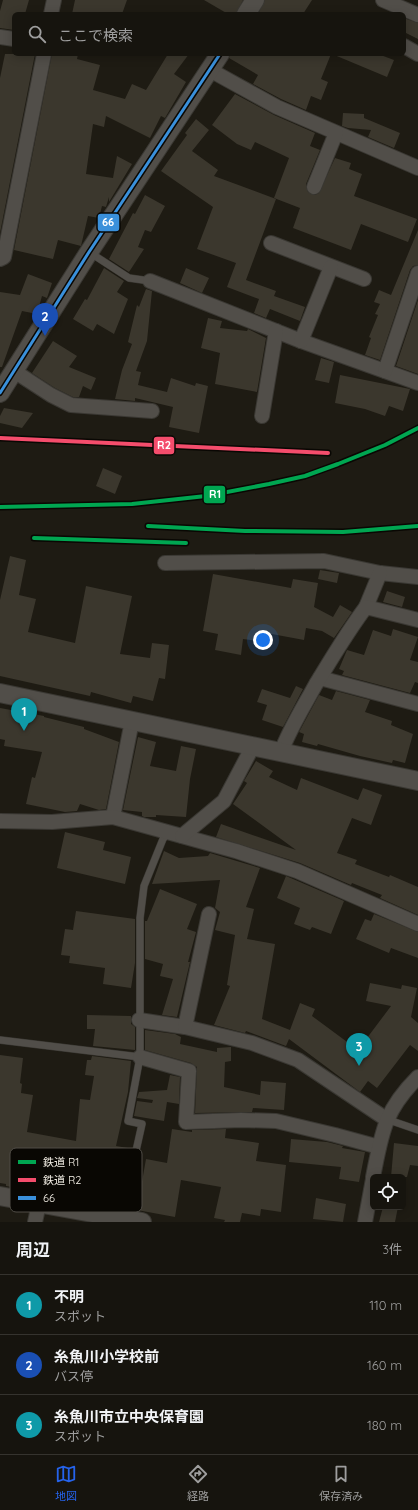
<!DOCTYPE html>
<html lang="ja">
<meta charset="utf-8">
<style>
body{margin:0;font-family:Quicksand,"Noto Sans JP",sans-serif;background:#23211c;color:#f1f3f6}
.controls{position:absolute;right:12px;bottom:12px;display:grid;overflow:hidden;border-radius:6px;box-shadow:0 2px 10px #0003}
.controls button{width:36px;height:36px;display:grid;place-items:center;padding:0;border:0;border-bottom:1px solid #35332e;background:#16140e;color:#f1f3f6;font:20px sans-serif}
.you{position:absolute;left:263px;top:640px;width:14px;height:14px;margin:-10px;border:3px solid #fff;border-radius:50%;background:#1a73e8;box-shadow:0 0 0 6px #1a73e833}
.badge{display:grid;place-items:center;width:26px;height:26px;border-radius:50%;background:#2563eb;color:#fff;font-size:13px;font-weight:700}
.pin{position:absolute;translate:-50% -33px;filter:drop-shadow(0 1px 2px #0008)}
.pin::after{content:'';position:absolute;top:21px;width:14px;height:12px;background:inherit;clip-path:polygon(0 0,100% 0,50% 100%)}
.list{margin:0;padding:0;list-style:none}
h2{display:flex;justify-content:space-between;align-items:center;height:52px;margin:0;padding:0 16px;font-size:17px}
h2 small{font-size:13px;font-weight:400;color:#9e9e9e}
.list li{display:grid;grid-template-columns:26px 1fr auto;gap:12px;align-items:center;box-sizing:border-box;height:60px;padding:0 16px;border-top:1px solid #35332e}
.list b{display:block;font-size:15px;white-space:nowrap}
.list p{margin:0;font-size:13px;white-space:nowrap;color:#9e9e9e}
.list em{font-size:13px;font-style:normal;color:#9e9e9e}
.icon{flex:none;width:22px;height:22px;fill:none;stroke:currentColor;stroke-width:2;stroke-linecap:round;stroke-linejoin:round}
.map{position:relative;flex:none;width:418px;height:1222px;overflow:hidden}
.search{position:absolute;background:#16140e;box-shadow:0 2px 10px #0003;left:12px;right:12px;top:12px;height:44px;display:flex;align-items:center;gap:10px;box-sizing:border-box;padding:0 14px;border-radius:6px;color:#9e9e9e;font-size:15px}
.sheet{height:232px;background:#16140e}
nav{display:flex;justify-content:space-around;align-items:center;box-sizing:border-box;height:56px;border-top:1px solid #35332e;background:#16140e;font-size:11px;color:#9e9e9e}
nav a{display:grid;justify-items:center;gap:2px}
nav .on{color:#2563eb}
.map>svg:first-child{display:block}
.building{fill:#3b372d}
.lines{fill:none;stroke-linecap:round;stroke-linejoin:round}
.service-casing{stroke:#3a3833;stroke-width:8}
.minor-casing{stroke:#3a3833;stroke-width:16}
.tertiary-casing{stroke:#3a3833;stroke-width:20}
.service{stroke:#514e49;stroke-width:7}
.minor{stroke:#514e49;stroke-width:14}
.tertiary{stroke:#514e49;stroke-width:18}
.bus-1-casing{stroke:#090703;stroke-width:6}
.bus-1{stroke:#3a90db;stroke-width:3}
.rail-1-casing{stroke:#090703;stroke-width:7}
.rail-2-casing{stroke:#090703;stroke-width:7}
.rail-1{stroke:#00a651;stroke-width:4}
.rail-2{stroke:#f44d6c;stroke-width:4}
.key{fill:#090703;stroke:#504d47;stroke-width:1}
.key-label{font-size:11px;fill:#f5f0e7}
.line-badge{stroke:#090703;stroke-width:1.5}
.badge-label{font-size:11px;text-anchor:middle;font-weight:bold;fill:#fff}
</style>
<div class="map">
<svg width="418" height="1222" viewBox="0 0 418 1222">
<rect width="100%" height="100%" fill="#1e1b13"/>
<g class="building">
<polygon points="3,0 29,0 25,14 14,14 14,30 0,28 0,11"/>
<polygon points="75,0 127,0 122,14 72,14"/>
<polygon points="204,0 243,0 236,14 228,14"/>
<polygon points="265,0 312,0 303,14 258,14"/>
<polygon points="404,18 418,23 418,39 404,32"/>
<polygon points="5,54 35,54 0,233 0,78"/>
<polygon points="52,54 78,54 77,59 100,65 93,90 125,99 132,84 146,90 168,54 189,54 174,74 186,82 165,118 161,116 150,138 106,116 104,127 93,124 86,174 113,178 117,156 132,164 109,202 109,197 106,207 102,206 99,218 88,216 81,246 58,240 53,259 14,250"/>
<polygon points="230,54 331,54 321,79 328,82 321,100 311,96 306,110 281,99 253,84 258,75 229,58"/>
<polygon points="332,54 378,54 394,60 387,77"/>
<polygon points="235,94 274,115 315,133 310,146 320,150 306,184 308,192 315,195 319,193 335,158 351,163 349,169 362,174 354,196 417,219 408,242 361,224 351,250 293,228 300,208 274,198 289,158 255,142 251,150 237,144 212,125"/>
<polygon points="343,113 364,114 364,118 400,133 394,148 368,137 371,130 348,128 342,126"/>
<polygon points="196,119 209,130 192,151 218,170 214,176 276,199 246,280 276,291 274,296 305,307 300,321 270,309 266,318 254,313 259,299 227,287 236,263 197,249 213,207 161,171 187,135 185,133"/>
<polygon points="145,195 165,206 151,232 145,230 138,247 144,249 129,272 109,259 133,213 135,214"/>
<polygon points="418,230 418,265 413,266 410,270 380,360 365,355 371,338 369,337 378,315 375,314 380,304 374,302 379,290 391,295"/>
<polygon points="104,268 124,281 117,292 128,299 114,334 97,324 93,331 73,319 85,299 87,300"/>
<polygon points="186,268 209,278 202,293 180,283"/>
<polygon points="28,274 52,283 47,298 42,296 37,314 22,311 2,367 0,367 0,292 20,295"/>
<polygon points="146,289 152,291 147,341 136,371 141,372 138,385 167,392 171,378 195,386 196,383 208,386 199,433 169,427 173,407 135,398 135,401 115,399 122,370 132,344 128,342 137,305 139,307"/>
<polygon points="418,300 418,374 396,366"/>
<polygon points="208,318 222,321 220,328 247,331 248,329 266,338 257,392 215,384 220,353 201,348"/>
<polygon points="53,341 77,356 69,367 96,378 91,390 83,386 79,397 73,397 55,388 32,373"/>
<polygon points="321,358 334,362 329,383 315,380"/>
<polygon points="340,375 410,389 403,411 389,406 385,416 365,409 335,403"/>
<polygon points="4,408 33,413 22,428 0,423 0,416"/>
<polygon points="103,468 122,476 115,494 96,486"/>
<polygon points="10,556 26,560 19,595 36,599 28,632 75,643 86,586 132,596 120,654 150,658 152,643 169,645 165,679 159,678 153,701 133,696 131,703 91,692 90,696 0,676 0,600"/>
<polygon points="320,570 339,573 337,583 318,579"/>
<polygon points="213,574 291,588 293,579 318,583 314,607 333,617 340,605 352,612 334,638 322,631 306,628 304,640 261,632 259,641 243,639 241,655 215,650 218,634 203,631"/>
<polygon points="387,591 405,597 402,607 383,602"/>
<polygon points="393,629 418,637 410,660 418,662 418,683 415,682 410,693 342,675 344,671 339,669 347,650 364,655 373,630 391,636"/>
<polygon points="296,686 303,689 283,727 262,720 267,705 257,702 262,689 290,698"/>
<polygon points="336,691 370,700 365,712 392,721 391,725 413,734 405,763 393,760 392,763 360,756 318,744 317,746 302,742 304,734 299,732 319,695 332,700"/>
<polygon points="0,708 44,716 44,717 84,727 84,729 119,742 106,809 99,810 80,804 77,811 65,812 26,804 32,777 35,778 42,752 4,746 5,740 0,739"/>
<polygon points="138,737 156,742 150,766 176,771 181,746 196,749 190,779 186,817 156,815 156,817 144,817 142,816 142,812 123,810"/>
<polygon points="256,761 273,771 269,777 297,790 301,778 358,800 363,788 382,795 371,825 352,818 337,853 357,860 355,864 389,877 390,875 418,887 418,915 380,898 382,895 352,883 351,885 300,863 216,837 221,824 296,850 233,804 247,783 244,781"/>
<polygon points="65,832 105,842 103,850 131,857 125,884 57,868"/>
<polygon points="164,851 179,858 208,856 210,853 260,868 246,907 254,909 247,939 275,944 262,1019 290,1030 300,1003 315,1009 312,1016 358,1050 391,1006 366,1001 370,983 401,989 402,985 417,988 411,1017 418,1023 418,1051 410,1045 377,1088 368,1081 360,1092 289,1039 286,1046 246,1031 245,1033 214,1025 230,986 227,985 235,935 215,930 220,912 215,908 220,880 152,884"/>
<polygon points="286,876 344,901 331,934 312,927 310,930 294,924 300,908 277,898"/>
<polygon points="160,889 197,904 187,929 196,932 188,962 190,962 177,1017 162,1015 173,979 160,976 163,964 145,959 145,921 147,921"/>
<polygon points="76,911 135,919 135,963 131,988 103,984 105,968 69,963 70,956 61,955 65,929 73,930"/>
<polygon points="374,914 418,932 418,958 391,948 389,953 356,939 365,919 371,921"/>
<polygon points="87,1015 131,1016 131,1024 135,1027 135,1050 93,1046 95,1029 87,1029"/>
<polygon points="145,1030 175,1034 181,1037 180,1044 217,1052 217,1048 231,1047 231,1061 225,1062 224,1087 260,1095 261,1081 286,1083 284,1110 253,1108 252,1112 195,1113 197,1067 191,1063 145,1050"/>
<polygon points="0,1055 23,1058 20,1083 22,1084 21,1093 33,1095 27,1132 76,1141 80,1099 90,1100 94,1076 85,1075 87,1060 91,1060 92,1056 131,1061 128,1092 116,1146 128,1148 125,1164 113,1161 108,1186 67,1178 63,1196 6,1186 6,1184 0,1183"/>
<polygon points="170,1075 180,1077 179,1104 167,1102 164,1121 134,1116 137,1101 152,1103 153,1100 137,1098 139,1092 167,1090"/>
<polygon points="172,1129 192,1132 192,1130 226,1129 225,1138 259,1143 256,1161 286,1165 281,1212 261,1209 260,1216 242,1213 240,1222 224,1222 225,1220 214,1218 221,1187 181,1180 175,1217 137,1210 146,1159 167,1163"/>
<polygon points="291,1139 327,1142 343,1146 342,1148 365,1152 359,1182 339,1179 341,1167 289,1162"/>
<polygon points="394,1143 418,1146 418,1166 410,1165 407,1177 391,1177"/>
<polygon points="316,1198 346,1204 343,1222 313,1219"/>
<polygon points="383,1207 398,1207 395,1222 379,1222"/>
</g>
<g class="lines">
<defs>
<g id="service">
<polyline points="89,252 129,278 150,281"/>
<polyline points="0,1040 140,1057"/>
<polyline points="386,1119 418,1130"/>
<polyline points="121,1218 142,1124 128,1121 140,1057 140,918 144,886 163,839 169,832"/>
</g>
<g id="minor">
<polyline points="383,0 418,15"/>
<polyline points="51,14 54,0"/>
<polyline points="0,37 14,39"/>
<polyline points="404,46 418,54"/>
<polyline points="210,70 277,107 418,168"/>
<polyline points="314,187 336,133"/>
<polyline points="271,243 364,279"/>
<polyline points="0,259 4,257 44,54"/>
<polyline points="150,281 301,341 418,383"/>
<polyline points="301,341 331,267"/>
<polyline points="14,371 51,395 71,405 152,411"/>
<polyline points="385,371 418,273"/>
<polyline points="262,416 276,331"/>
<polyline points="165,563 324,561 380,573 418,577"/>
<polyline points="366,607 380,573"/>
<polyline points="320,678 418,704"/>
<path d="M 281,752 C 290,728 304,706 316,684 C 332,658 347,632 366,607 L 418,620"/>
<polyline points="113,817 132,721"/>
<polyline points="0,821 52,822 113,817 236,851 297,871 418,924"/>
<polyline points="182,836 224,801 253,746"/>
<polyline points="139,1020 185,1027 252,1043 298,1060 386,1119"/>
<polyline points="185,1027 209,914"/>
<polyline points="140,1057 189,1071 186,1122 241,1120 276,1121 335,1135 379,1147"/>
<path d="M 373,1177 C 382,1132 384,1111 418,1077"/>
<polyline points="35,1222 39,1204"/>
<polyline points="365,1222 373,1179"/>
</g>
<g id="tertiary">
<polyline points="246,14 255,0"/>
<polyline points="0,393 89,252 220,54"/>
<polyline points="0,693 418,781"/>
<polyline points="0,1196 142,1222"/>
</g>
</defs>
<use href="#service" class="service-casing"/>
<use href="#minor" class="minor-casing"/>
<use href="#tertiary" class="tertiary-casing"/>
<use href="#service" class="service"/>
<use href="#minor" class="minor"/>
<use href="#tertiary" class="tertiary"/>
<defs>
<polyline id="bus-1" points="0,393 89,252 220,54"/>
</defs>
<use href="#bus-1" class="bus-1-casing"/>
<use href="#bus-1" class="bus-1"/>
<defs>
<g id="rail-1">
<polyline points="0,507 132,504 206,496 269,484 305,476 338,464 385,445 418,428"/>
<polyline points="148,526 245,531 343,532 418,526"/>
<polyline points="34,538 186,543"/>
</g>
<polyline id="rail-2" points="0,438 328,453"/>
</defs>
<use href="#rail-1" class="rail-1-casing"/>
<use href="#rail-2" class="rail-2-casing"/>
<use href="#rail-1" class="rail-1"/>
<use href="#rail-2" class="rail-2"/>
</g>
<rect x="10" y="1148" width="132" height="64" rx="6" class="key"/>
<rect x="18" y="1160" width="18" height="4" fill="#00a651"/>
<rect x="18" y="1178" width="18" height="4" fill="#f44d6c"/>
<rect x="18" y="1196" width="18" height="4" fill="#3a90db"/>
<g class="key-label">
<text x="43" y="1166">鉄道 R1</text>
<text x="43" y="1184">鉄道 R2</text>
<text x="43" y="1202">66</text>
</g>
<g class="line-badge">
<rect x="97" y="213" width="23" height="19" rx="4" fill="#3a90db"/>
<rect x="153" y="436" width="22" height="19" rx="4" fill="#f44d6c"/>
<rect x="203" y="485" width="23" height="19" rx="4" fill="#00a651"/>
</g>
<g class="badge-label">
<text x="108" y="226">66</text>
<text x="164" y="449">R2</text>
<text x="215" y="498">R1</text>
</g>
</svg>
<div class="controls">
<button><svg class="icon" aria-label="locate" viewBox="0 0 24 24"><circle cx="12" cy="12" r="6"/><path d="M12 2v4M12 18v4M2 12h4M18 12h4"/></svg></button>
</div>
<div class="you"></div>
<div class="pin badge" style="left:24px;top:731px;background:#0f9aa8">1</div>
<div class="pin badge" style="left:45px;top:336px;background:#1a4fb4">2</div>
<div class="pin badge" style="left:359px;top:1066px;background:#0f9aa8">3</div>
<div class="search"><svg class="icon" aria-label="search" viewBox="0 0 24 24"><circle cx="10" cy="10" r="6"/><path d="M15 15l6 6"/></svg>ここで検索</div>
</div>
<section class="sheet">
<h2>周辺<small>3件</small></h2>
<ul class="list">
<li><span class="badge" style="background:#0f9aa8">1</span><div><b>不明</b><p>スポット</p></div><em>110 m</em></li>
<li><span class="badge" style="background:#1a4fb4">2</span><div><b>糸魚川小学校前</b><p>バス停</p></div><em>160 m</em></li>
<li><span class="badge" style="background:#0f9aa8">3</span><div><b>糸魚川市立中央保育園</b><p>スポット</p></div><em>180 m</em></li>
</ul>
</section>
<nav>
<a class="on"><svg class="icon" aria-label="map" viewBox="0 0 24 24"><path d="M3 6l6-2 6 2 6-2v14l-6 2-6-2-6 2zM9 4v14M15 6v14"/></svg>地図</a>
<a><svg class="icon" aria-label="directions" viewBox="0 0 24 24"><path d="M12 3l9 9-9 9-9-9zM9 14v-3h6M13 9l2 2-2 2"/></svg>経路</a>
<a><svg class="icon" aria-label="saved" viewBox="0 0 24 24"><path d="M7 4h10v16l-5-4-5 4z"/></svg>保存済み</a>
</nav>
